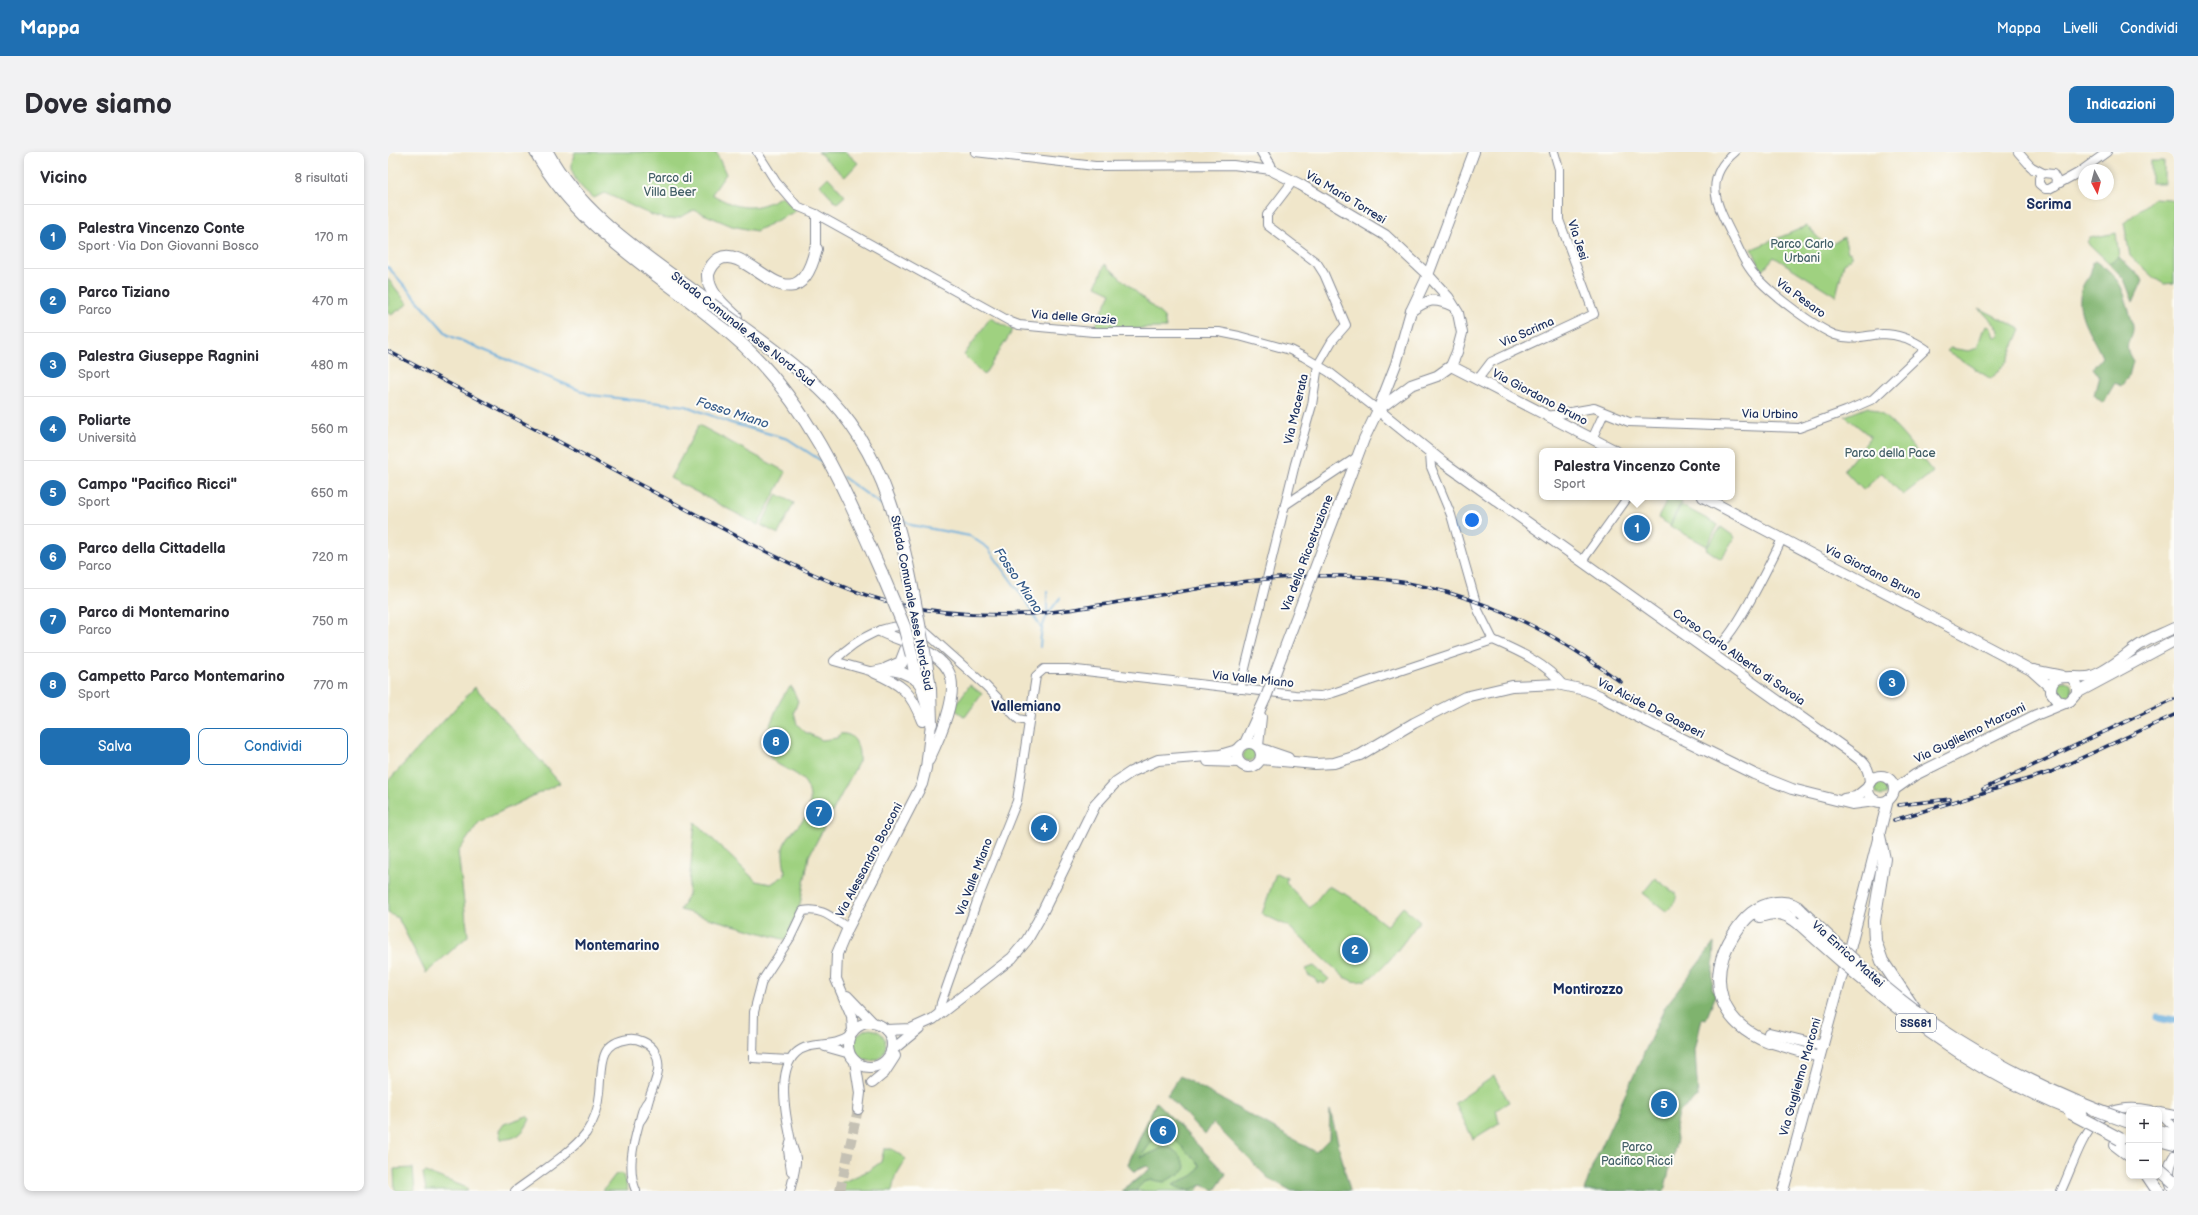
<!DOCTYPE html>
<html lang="it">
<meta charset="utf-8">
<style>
body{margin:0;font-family:"Balsamiq Sans",sans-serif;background:#f2f2f3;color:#2b2b33}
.controls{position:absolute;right:12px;bottom:12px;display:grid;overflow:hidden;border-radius:8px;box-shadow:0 2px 6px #0003}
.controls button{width:36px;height:36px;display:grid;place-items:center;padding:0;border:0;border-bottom:1px solid #e1e1e2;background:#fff;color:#2b2b33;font:20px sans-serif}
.compass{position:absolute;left:1690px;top:12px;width:36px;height:36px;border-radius:50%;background:#fff;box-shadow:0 2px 6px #0003;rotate:173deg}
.you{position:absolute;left:1084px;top:368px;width:14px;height:14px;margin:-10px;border:3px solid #fff;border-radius:50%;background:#1a73e8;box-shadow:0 0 0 6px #1a73e833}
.badge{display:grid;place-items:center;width:26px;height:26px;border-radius:50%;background:#1f6fb2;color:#fff;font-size:13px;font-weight:700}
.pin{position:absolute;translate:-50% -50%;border:2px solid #fff;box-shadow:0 1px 4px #0006}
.popup{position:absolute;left:1151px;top:296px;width:196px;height:52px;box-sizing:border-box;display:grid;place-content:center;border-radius:8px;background:#fff;filter:drop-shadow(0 1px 3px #0005);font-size:13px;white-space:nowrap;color:#7c7c81}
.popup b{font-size:15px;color:#2b2b33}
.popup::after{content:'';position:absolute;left:50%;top:100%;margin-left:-8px;border:8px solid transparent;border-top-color:#fff}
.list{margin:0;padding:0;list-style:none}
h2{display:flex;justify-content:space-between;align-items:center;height:52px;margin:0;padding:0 16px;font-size:17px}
h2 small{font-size:13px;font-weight:400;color:#7c7c81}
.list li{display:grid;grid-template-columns:26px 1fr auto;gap:12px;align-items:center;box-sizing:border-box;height:64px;padding:0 16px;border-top:1px solid #e1e1e2}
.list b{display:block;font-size:15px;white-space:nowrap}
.list p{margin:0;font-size:13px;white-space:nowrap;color:#7c7c81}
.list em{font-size:13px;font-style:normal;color:#7c7c81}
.actions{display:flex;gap:8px;padding:12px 16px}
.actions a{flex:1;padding:9px 0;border:1px solid #1f6fb2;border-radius:8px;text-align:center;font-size:14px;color:#1f6fb2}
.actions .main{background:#1f6fb2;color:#fff}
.map{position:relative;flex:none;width:1786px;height:1039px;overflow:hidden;border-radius:8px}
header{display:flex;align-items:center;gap:24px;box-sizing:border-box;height:56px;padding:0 20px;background:#1f6fb2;color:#fff}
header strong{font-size:19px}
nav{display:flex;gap:22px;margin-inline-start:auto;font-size:14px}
.intro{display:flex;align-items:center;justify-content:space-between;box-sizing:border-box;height:96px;padding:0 24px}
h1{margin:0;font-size:28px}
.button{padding:10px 18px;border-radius:8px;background:#1f6fb2;color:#fff;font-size:14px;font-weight:700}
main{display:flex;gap:24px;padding:0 24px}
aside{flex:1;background:#fff;border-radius:8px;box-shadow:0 2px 6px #0003}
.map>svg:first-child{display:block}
.green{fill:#9fd180;stroke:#5d806f}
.forest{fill:#7fb36e;stroke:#4d7166}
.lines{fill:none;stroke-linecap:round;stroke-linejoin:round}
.stream{stroke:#66acdc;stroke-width:2}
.canal{stroke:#66acdc;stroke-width:7}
.major-tunnel{stroke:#c5c1b4;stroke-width:10;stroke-dasharray:10 5;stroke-linecap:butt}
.minor-casing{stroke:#868a94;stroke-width:10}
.major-casing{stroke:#868a94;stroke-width:12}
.highway-casing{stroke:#868a94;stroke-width:14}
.minor{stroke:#fff;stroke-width:8}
.major{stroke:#fff;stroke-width:10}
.highway{stroke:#fff;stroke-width:12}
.rail-casing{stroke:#1b2f5e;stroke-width:3.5}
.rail{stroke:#fdfcf7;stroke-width:2;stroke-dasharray:6;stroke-linecap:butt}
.major-bridge-casing{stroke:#868a94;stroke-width:12;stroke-linecap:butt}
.highway-bridge-casing{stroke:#868a94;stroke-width:14;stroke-linecap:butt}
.major-bridge{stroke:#fff;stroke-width:10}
.highway-bridge{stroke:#fff;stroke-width:12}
.labels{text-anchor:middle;stroke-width:4;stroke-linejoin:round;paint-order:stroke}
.shield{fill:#fdfcf7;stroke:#5f6c8c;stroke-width:1}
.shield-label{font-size:11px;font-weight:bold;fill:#1b2f5e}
.park-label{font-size:12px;fill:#436068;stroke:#fdfcf7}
.street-label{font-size:12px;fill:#1b2f5e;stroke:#fdfcf7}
.water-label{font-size:13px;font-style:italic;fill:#355b8a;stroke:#fdfcf7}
.quarter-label{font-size:14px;font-weight:bold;fill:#1b2f5e;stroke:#fdfcf7}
</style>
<header>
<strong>Mappa</strong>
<nav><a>Mappa</a><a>Livelli</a><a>Condividi</a></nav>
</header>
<div class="intro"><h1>Dove siamo</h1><a class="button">Indicazioni</a></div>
<main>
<aside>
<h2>Vicino<small>8 risultati</small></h2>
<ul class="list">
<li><span class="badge">1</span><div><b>Palestra Vincenzo Conte</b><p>Sport · Via Don Giovanni Bosco</p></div><em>170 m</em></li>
<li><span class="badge">2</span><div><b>Parco Tiziano</b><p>Parco</p></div><em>470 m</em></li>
<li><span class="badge">3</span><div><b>Palestra Giuseppe Ragnini</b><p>Sport</p></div><em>480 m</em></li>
<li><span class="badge">4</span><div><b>Poliarte</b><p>Università</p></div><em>560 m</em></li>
<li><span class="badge">5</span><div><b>Campo &quot;Pacifico Ricci&quot;</b><p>Sport</p></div><em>650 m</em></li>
<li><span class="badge">6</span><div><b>Parco della Cittadella</b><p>Parco</p></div><em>720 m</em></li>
<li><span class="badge">7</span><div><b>Parco di Montemarino</b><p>Parco</p></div><em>750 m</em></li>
<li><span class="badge">8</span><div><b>Campetto Parco Montemarino</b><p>Sport</p></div><em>770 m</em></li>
</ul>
<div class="actions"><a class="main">Salva</a><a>Condividi</a></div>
</aside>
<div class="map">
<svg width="1786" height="1039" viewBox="0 0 1786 1039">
<rect width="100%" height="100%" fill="#fdfcf7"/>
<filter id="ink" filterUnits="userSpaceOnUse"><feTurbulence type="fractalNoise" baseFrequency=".025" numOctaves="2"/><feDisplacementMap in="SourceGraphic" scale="8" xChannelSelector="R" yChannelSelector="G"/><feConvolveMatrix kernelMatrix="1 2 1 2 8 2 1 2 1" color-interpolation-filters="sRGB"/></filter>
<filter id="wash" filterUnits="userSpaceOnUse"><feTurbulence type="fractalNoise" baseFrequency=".012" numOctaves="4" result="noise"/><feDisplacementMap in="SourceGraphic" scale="16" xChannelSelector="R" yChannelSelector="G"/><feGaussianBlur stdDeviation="0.9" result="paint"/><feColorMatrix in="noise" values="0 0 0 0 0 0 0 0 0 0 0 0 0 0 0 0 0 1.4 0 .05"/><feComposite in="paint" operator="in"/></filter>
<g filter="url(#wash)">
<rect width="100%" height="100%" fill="#f0e6ca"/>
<g class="green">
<path d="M 187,0 L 328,0 L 338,22 L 324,42 C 350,58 367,60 394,44 L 408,59 L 368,79 L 344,74 L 306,58 C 300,61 292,66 286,67 C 267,69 235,48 216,41 L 206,46 C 190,34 178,21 187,0 Z"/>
<polygon points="430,0 458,0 470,11 457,25"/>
<rect x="1763" y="9" width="13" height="22"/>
<polygon points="440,25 457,44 449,51 432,33"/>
<polygon points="1766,46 1782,47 1786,50 1786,131 1776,132 1766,126 1742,104 1736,71"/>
<polygon points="1419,74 1439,95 1456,85 1460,100 1463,101 1463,107 1456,111 1448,144 1386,105 1374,119 1364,97"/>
<polygon points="1728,81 1731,105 1721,111 1699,90 1702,86"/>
<polygon points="717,112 776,165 778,176 706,177 723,141 708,134"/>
<polygon points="0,127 20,152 3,163 0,161"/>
<polygon points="1591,156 1633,177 1619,209 1603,227 1559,199 1562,196 1581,199 1589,196 1595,178 1599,174 1603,176 1606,185 1612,184 1610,176"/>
<polygon points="602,166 625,178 596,223 576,203"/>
<path d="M 1480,255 C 1504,263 1528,300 1545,320 L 1515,343 L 1494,321 L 1475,338 L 1456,318 L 1483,285 L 1457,264 Z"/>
<polygon points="311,273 398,320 370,373 282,326"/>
<polygon points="389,342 406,351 390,382 373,373"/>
<polygon points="1281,345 1293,350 1282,373 1270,366"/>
<polygon points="1293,353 1330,373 1319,394 1282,374"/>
<polygon points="1333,375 1347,385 1333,407 1318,397"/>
<circle cx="1676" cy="537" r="8"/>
<polygon points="582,533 594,542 577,565 565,556"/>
<path d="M 403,534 L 410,549 L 406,560 L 409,572 L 417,580 L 434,588 L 449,586 L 452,582 C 468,580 472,596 471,609 L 421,704 L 412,753 L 398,788 L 292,758 L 300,743 L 307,670 L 368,729 L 383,732 L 397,723 C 397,715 393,700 396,693 C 402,678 420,669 422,653 C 426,602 358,631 384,568 C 389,556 393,544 403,534 Z"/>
<polygon points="87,535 172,631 91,670 70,700 80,784 38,821 10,766 0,761 0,629"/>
<circle cx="861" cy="603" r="6"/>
<circle cx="1494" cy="637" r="7"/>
<path d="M 888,721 L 899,726 L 898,731 L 922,756 L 940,734 L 961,744 L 999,774 L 1015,755 L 1032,769 C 1019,784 993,826 974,829 C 968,831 961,828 956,825 L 900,774 L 874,762 Z"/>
<polygon points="1267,726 1289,743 1289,747 1279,760 1255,741"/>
<polygon points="926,814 941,827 936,832 933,830 930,831 926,826 920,823 918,817"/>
<circle cx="482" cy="893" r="16"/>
<polygon points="1106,924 1121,950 1108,958 1111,971 1085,987 1067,951"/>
<polygon points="768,950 838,1022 827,1038 814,1033 808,1039 733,1039 762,1017 759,1014 746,1019 740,1012"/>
<path d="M 139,964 L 142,967 C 136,981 128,988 113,987 L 111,979 L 116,972 Z"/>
<polygon points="496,997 504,997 518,1007 507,1025 504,1039 455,1039 452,1034 453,1031 480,1019 493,1010"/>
<polygon points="25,1016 27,1039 7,1039 6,1017"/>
<polygon points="38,1020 77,1035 80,1039 38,1039 35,1021"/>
<polygon points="233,1021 235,1023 240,1039 215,1039 227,1023"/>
</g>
<g class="forest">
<polygon points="1731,105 1755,128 1745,150 1736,127 1721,111"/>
<path d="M 1707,109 C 1730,126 1734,131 1741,159 C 1742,164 1745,169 1745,174 C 1746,190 1732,189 1745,209 L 1741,224 L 1733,234 L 1727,231 L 1715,251 L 1706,243 L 1711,224 L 1705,216 L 1714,205 C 1705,184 1687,163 1693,139 C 1696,126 1704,127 1704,111 Z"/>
<polygon points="1326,791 1324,837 1328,843 1318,867 1314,866 1307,898 1310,945 1290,961 1287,975 1289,987 1276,1039 1196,1039 1205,1013 1277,855"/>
<polygon points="792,924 928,1000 941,987 942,958 962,1039 904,1039 880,1026 825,971 817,983 779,943"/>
<path d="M 768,950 L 838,1022 L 827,1038 L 814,1033 C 803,1039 796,1039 785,1033 C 795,1026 809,1026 812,1013 L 774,975 L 752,1006 L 770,998 L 776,993 C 788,998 793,1003 798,1016 L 795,1020 L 776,1030 L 764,1028 L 756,1030 L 748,1038 L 750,1039 L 735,1039 L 762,1017 L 759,1014 L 746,1019 L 740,1012 Z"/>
</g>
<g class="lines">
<g class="stream">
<polyline points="0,115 60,183 203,243 298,254 343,271 400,287 435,310"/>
<polyline points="455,325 498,356"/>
<polyline points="512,365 523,373 582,384 600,396 637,448 653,476"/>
<polyline points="659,461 659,440"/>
<path d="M 652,495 C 653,472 657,464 672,446"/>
</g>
<polyline class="canal" points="1770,865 1786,868"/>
</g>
</g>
<g filter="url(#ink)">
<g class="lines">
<polyline class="major-tunnel" points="452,1039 470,957"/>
<defs>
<g id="minor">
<polyline points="369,0 388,30 409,54 428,62 623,170 631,173 705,180 831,180 851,184 902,198 916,205 941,220 990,258"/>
<polyline points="587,0 707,14 845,13 883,18"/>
<polyline points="1630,0 1646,18"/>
<polyline points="1642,14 1655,21 1665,22 1668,27 1667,34"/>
<polyline points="1655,21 1651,26 1651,32 1657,37 1661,37 1690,21 1719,0"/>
<polyline points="428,97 428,62"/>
<polyline points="1090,227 1103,210 1206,162 1171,68 1171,17 1166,0"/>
<path d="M 1160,264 L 1206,256 L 1241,270 L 1411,276 L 1458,259 L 1485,247 L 1538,197 C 1525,188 1511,182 1495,182 C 1479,183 1464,189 1447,183 C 1427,175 1386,144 1371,128 C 1359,116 1353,102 1346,87 C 1330,55 1313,28 1347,0"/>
<polyline points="1204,287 1216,261"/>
<polyline points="1042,301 1043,315 1063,363 1090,458 1105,488"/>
<polyline points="897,353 969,305"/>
<polyline points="1194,409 1240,345"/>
<path d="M 1105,488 C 1130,499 1158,511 1176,534"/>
<path d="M 1315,495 C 1319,496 1324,497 1327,496 C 1345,489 1384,407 1394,387"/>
<path d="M 485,520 L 446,509 C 468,487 501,467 533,476 L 598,534 L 630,567 L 640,569"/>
<polyline points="852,537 907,312 924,253 930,213 944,189 958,173 936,122 929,111 879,73 879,63 905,29"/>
<polyline points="551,863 553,851 589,749 629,649 648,524 656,517 680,517 907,543 933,544 945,541 1105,488"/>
<polyline points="437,895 462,902"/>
<path d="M 401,908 L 365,906 L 366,860 L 374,829 L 402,786 L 415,759 C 434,755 444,766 460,776"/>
<polyline points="1771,960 1786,975"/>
<polyline points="1771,960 1786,963"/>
<polyline points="402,991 400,998 403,1019"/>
<path d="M 127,1039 C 147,1024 184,1000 198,981 C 206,969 211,955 212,941 C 215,915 209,891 241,887 C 250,886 260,891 265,897 C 277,913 266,931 261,947 C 258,956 259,961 252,969"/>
<path d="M 248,1039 C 239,1017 245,993 251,971 C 254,962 253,957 260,949"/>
<path d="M 402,1039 C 404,1031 409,1013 408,1006 C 407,1000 404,995 403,989 C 398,965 388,919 408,901 C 422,888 444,897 462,884"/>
<path d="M 1673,1039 C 1694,994 1701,944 1763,958"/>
</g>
<g id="major">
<polyline points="874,0 882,13 883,18 913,33 997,83 1040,123 1060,145 1070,161 1074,181 1069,200 1063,214 1049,224 1023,233 990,258"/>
<path d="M 1023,159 C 1040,147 1046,145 1065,154"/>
<polyline points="1063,214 1228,299"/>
<path d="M 990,258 L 1056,311 L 1466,603 C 1477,611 1481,616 1482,630"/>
<polyline points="1315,345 1643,518 1663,536"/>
<polyline points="953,348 976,287 990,258 1008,212 1023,159 1040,123 1086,0"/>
<path d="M 492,479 C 507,487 523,490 537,498 C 546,503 555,509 560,518 C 573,540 551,587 541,608"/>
<polyline points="1645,518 1674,524"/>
<path d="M 485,520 C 513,532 523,539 534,569"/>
<polyline points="1689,541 1786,489"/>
<path d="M 1678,551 L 1670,549 L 1663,540 C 1662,516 1690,529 1704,524 C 1721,518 1736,504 1750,494 C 1761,486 1774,482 1786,476"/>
<circle cx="861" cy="603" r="12"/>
<polyline points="857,591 878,545"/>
<polyline points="870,594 873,565"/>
<polyline points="871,596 900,606"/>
<polyline points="873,607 927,612 946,611 972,603 1026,571 1077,545 1124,534 1169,532 1197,538 1212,544 1242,561 1366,622 1404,637 1464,652 1487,649"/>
<polyline points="820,609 851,610"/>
<circle cx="1493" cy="637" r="13"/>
<polyline points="1507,637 1527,623 1648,563 1682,549 1689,541 1689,533 1684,526"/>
<polyline points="1456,647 1468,645 1479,636"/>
<polyline points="1462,809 1461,801 1500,648"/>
<polyline points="459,844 485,871"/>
<circle cx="482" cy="893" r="22"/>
<polyline points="498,878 523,877 545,867 624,806 639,788 650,769 707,653 728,630 743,620 770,608 832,603 849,598"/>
<polyline points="465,879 464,864 448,827 449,802 460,776 534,632 538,616 543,572 533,534 528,527 513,520 499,517 485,520"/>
<polyline points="1381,881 1435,894"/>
<polyline points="1381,890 1431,905"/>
<polyline points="503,899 531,876"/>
<polyline points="467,909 472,941 470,957"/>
<polyline points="484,931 496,921 507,904"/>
<path d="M 1786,1005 C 1779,1016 1780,1028 1786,1038"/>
<polyline points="1395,1039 1455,819 1457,806"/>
</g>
<g id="highway">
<path d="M 148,0 C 196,86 285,127 354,192 C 422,255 457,339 494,422"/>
<path d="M 159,0 C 195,67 264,107 323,152"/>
<path d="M 348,165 C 335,153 319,140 320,122 C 322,116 326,110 331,107 C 361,90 407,182 428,97"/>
<polyline points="524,504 528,527"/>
<polyline points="538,510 542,537 543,572"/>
<polyline points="499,517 513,511 518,498"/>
<polyline points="1491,684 1496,707 1486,769 1487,789 1494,809 1527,858"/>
<path d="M 1372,764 C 1389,758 1399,761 1412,772"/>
<path d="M 1381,890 C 1331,872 1317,826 1346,782 C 1357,765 1368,754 1388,751 C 1398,750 1407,752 1413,759"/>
<polyline points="1771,979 1786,983"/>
<polyline points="1771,988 1786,992"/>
<polyline points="1728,993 1741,1003"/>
<polyline points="1760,1024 1770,1039"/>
</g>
</defs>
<use href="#minor" class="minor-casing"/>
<use href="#major" class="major-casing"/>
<use href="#highway" class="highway-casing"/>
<use href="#minor" class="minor"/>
<use href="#major" class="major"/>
<use href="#highway" class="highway"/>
<defs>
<g id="rail">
<path d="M 0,199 L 375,398 C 419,420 465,442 513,453 C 554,462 597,464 639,462 C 666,461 692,456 719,452 C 803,439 889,418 974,425 C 1038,430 1101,450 1158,481 C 1184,495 1209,513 1233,530"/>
<polyline points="1595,637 1786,547"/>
<polyline points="1511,653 1562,647"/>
<polyline points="1506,668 1663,620 1786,563"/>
</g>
</defs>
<use href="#rail" class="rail-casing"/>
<use href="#rail" class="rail"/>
<defs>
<polyline id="major-bridge" points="878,545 953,348"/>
<g id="highway-bridge">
<path d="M 323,152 C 359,179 398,205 431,236 C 508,308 519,411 538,510"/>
<polyline points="494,422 516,474 524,504"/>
<path d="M 1413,759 C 1453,797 1494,837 1539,868 C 1602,911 1669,945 1741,970"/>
<path d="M 1412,772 C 1501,852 1578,918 1692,961"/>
<polyline points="1683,961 1732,987"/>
<polyline points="1771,1017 1786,1030"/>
</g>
</defs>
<use href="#major-bridge" class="major-bridge-casing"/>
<use href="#highway-bridge" class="highway-bridge-casing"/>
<use href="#major-bridge" class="major-bridge"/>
<use href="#highway-bridge" class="highway-bridge"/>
</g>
</g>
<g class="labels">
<rect class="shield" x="1508" y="862" width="40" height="18" rx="3"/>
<g class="shield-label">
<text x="1528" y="875">SS681</text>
</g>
<g class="park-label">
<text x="282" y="30">Parco di<tspan x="282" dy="14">Villa Beer</tspan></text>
<text x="1414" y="96">Parco Carlo<tspan x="1414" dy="14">Urbani</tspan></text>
<text x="1502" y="305">Parco della Pace</text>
<text x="1249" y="999">Parco<tspan x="1249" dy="14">Pacifico Ricci</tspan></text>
</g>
<g class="street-label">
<text transform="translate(958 45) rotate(31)" y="4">Via Mario Torresi</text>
<text transform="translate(1190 88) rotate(72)" y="4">Via Jesi</text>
<text transform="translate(1413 146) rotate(36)" y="4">Via Pesaro</text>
<text transform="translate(686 165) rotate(4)" y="4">Via delle Grazie</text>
<text transform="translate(355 177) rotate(38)" y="4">Strada Comunale Asse Nord-Sud</text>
<text transform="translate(1139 180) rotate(-24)" y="4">Via Scrima</text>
<text transform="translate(1152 245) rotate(28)" y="4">Via Giordano Bruno</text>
<text transform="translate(908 257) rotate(-77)" y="4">Via Macerata</text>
<text transform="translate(1382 262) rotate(1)" y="4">Via Urbino</text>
<text transform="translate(919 401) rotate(-69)" y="4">Via della Ricostruzione</text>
<text transform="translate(1485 420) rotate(27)" y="4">Via Giordano Bruno</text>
<text transform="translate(524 451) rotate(79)" y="4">Strada Comunale Asse Nord-Sud</text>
<text transform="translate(1351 505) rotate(35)" y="4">Corso Carlo Alberto di Savoia</text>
<text transform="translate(865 527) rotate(6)" y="4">Via Valle Miano</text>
<text transform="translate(1263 556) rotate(27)" y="4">Via Alcide De Gasperi</text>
<text transform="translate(1582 581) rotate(-26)" y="4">Via Guglielmo Marconi</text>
<text transform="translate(481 708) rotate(-62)" y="4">Via Alessandro Bocconi</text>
<text transform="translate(586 725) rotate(-69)" y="4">Via Valle Miano</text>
<text transform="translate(1460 802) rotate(42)" y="4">Via Enrico Mattei</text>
<text transform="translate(1412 925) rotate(-74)" y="4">Via Guglielmo Marconi</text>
</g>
<g class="water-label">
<text transform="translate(345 260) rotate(18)" y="5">Fosso Miano</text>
<text transform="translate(631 428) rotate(56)" y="5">Fosso Miano</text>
</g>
<g class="quarter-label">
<text x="1661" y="57">Scrima</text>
<text x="638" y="559">Vallemiano</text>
<text x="229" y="798">Montemarino</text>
<text x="1200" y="842">Montirozzo</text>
</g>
</g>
</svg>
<div class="controls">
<button>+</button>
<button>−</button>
</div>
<svg class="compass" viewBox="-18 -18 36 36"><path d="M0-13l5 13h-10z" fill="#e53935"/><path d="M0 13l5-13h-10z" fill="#7c7c81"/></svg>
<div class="you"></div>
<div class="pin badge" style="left:1249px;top:376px">1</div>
<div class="popup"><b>Palestra Vincenzo Conte</b>Sport</div>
<div class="pin badge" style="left:967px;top:798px">2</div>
<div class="pin badge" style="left:1504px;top:531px">3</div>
<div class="pin badge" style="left:656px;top:676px">4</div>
<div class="pin badge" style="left:1276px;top:952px">5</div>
<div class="pin badge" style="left:775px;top:979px">6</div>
<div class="pin badge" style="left:431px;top:661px">7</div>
<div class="pin badge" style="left:388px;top:590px">8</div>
</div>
</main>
